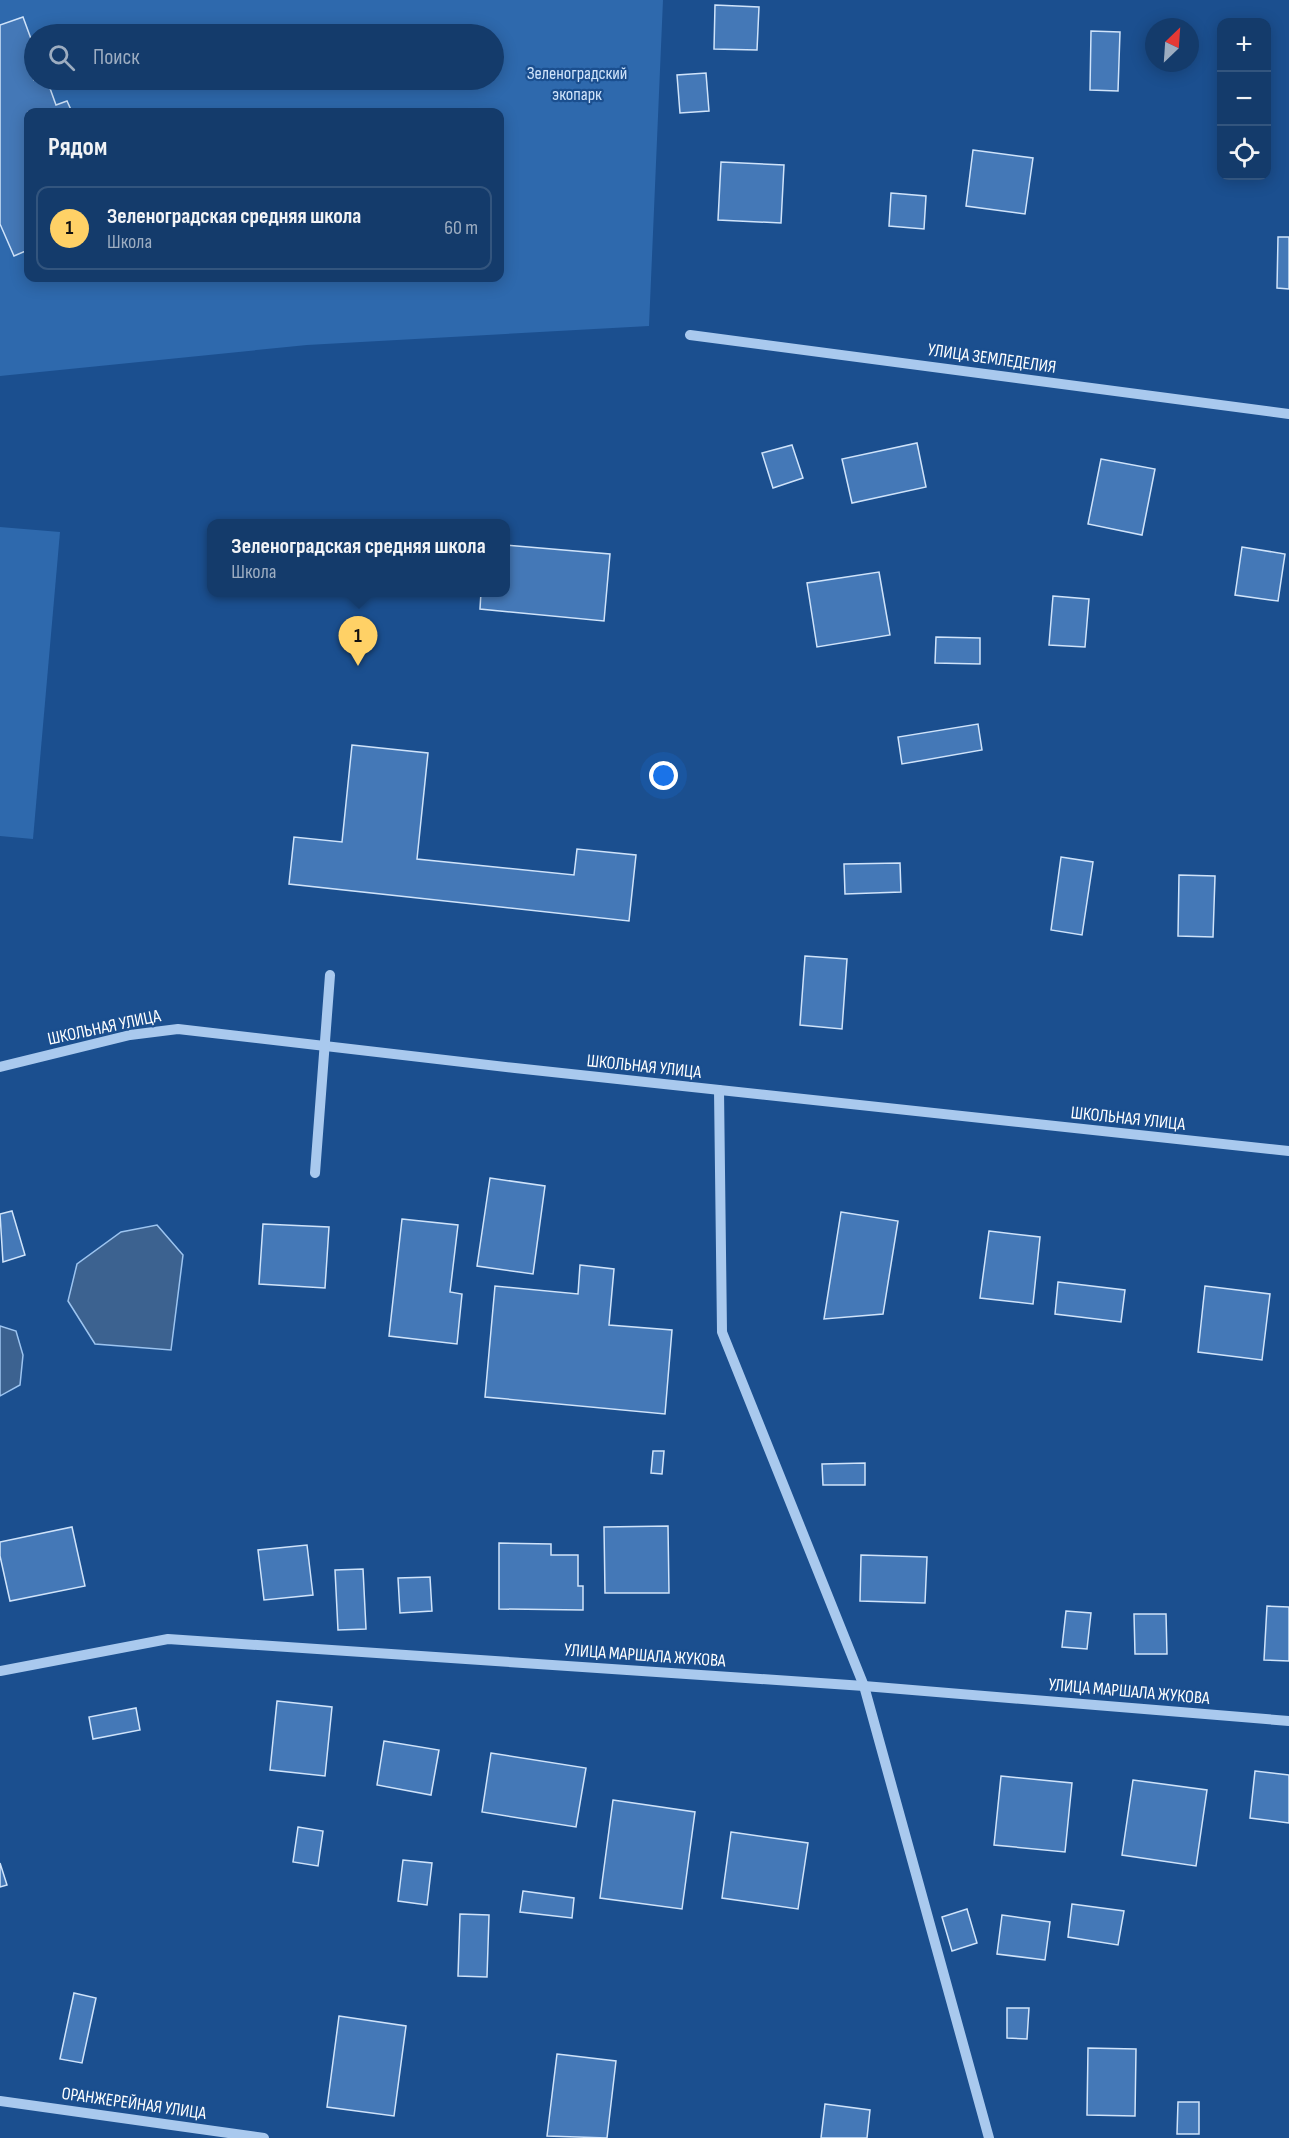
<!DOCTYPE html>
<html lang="ru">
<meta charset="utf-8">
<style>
body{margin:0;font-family:"Sofia Sans Condensed",sans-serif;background:#214673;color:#f1f3f6}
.controls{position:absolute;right:18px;top:18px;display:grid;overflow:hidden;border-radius:12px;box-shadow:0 3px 15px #0003}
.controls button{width:54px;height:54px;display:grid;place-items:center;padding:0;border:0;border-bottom:2px solid #33557e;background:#143b6b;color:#f1f3f6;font:30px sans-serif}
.compass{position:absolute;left:1145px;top:18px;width:54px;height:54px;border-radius:50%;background:#143b6b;box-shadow:0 3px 15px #0003;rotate:25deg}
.you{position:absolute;left:664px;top:776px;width:21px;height:21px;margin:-15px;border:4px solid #fff;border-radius:50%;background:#1a73e8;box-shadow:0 0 0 9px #1a73e833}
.badge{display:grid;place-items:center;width:39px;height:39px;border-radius:50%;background:#ffd166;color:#111;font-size:20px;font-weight:700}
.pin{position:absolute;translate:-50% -50px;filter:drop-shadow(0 2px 3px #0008)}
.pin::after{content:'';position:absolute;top:32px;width:21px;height:18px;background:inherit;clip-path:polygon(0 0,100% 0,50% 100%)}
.popup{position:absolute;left:207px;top:519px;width:303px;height:78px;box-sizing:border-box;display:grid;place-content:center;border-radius:12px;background:#143b6b;filter:drop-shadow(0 2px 4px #0005);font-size:20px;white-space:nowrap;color:#9dadc1}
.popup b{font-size:22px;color:#f1f3f6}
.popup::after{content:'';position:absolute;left:50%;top:100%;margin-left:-12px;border:12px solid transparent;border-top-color:#143b6b}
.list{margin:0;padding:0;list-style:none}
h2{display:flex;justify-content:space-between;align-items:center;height:78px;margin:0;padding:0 24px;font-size:26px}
h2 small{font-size:20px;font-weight:400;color:#9dadc1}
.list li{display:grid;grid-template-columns:39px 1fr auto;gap:18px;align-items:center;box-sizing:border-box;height:84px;margin:0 12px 12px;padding:0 12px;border:2px solid #33557e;border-radius:12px}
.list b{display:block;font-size:22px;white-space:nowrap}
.list p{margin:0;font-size:20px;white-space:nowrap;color:#9dadc1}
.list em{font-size:20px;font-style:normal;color:#9dadc1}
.icon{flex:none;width:33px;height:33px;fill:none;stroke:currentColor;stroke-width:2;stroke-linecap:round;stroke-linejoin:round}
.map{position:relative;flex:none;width:1289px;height:2138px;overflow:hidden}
.search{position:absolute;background:#143b6b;box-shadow:0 3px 15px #0003;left:24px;top:24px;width:480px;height:66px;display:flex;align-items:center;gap:15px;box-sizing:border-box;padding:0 21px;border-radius:33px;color:#9dadc1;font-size:22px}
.panel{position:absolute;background:#143b6b;box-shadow:0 3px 15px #0003;left:24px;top:108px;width:480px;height:174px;border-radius:12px}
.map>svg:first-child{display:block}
.green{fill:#2e69ad;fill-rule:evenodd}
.water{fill:#3c6290;stroke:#9cc4f0;stroke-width:1.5}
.building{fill:#4478b7;stroke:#cfe3fa;stroke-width:1.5}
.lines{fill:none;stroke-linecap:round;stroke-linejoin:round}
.minor{stroke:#a9c9ee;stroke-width:10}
.labels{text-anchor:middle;stroke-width:4.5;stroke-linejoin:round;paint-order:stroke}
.park-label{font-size:18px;fill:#cfe3fa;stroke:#1b4f8f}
.street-label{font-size:18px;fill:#fff;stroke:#1b4f8f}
</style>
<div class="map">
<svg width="1289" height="2138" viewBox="0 0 1289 2138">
<rect width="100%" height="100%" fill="#1b4f8f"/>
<g class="green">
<path d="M 0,0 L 663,0 L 649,326 L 307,345 L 0,376 ZM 34,34 L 494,34 L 494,80 L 34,80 ZM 28,112 L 500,112 L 500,278 L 28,278 Z"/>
<polygon points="0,527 60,532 33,839 0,836"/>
</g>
<g class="water">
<polygon points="157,1225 183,1255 171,1350 95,1344 68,1301 77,1264 121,1232"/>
<polygon points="0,1326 16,1331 23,1355 20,1385 0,1396"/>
</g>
<g class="building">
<polygon points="715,5 759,7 757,50 714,49"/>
<polygon points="23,17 34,47 34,80 47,80 56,105 67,101 72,112 28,112 28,250 14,256 0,224 0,25"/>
<polygon points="1091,31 1120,32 1118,91 1090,90"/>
<polygon points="706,73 709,111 680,113 677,75"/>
<polygon points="973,150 1033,158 1025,214 966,206"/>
<polygon points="721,162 784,165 781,223 718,220"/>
<polygon points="891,193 926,196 924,229 889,226"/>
<polygon points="1278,237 1289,237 1289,289 1277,288"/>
<polygon points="917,443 926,487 852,503 842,459"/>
<polygon points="792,445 803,478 773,488 762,453"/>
<polygon points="1101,459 1155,469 1142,535 1088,524"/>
<polygon points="505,545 610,554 604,621 480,609 481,592 505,592"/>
<polygon points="1242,547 1285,554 1278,601 1235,595"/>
<polygon points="879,572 890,635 817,647 807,583"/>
<polygon points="1053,596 1089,599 1085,647 1049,645"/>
<polygon points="936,637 980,638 980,664 935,663"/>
<polygon points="978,724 982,750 902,764 898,737"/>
<polygon points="352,745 428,753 417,859 574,875 577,849 636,855 629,921 289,884 294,837 342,842"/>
<polygon points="1061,857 1093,862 1082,935 1051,930"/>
<polygon points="900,863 901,892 845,894 844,864"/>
<polygon points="1179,875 1215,876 1213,937 1178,936"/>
<polygon points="805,956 847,959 842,1029 800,1025"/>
<polygon points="490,1178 545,1186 533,1274 477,1266"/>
<polygon points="12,1211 25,1255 3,1262 0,1214"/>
<polygon points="841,1212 898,1221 883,1314 824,1319"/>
<polygon points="402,1219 458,1225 450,1292 462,1294 457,1344 389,1336"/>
<polygon points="263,1224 329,1227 325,1288 259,1284"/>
<polygon points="989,1231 1040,1237 1033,1304 980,1298"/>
<polygon points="580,1265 614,1269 609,1325 672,1330 665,1414 485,1397 495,1286 578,1294"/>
<polygon points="1058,1282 1125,1290 1121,1322 1055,1314"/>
<polygon points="1205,1286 1270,1294 1262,1360 1198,1352"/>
<polygon points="653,1451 664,1451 662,1474 651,1473"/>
<polygon points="865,1463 865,1485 823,1485 822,1464"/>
<polygon points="668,1526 669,1593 605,1593 604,1527"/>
<polygon points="72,1527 85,1586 10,1601 0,1556 0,1542"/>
<polygon points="499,1543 551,1544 551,1555 578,1555 578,1586 583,1586 583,1610 499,1609"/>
<polygon points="307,1545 313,1595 264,1600 258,1550"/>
<polygon points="861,1555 927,1557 925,1603 860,1601"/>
<polygon points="363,1569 366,1629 338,1630 335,1570"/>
<polygon points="430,1577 432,1611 400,1613 398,1578"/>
<polygon points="1267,1606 1289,1607 1289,1661 1264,1660"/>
<polygon points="1066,1611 1091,1613 1087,1649 1062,1647"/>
<polygon points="1134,1614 1166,1614 1167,1654 1135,1654"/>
<polygon points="277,1701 332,1707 325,1776 270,1770"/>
<polygon points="136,1708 140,1730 93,1739 89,1717"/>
<polygon points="384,1741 439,1750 431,1795 377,1785"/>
<polygon points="491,1753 586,1768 576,1827 482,1812"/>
<polygon points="1255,1771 1289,1775 1289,1823 1250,1818"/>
<polygon points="1001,1776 1072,1783 1065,1852 994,1845"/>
<polygon points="1133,1780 1207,1790 1196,1866 1122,1855"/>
<polygon points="613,1800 695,1812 682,1909 600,1898"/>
<polygon points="298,1827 323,1831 318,1866 293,1862"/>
<polygon points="731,1832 808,1843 798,1909 722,1898"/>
<polygon points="403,1860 432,1863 427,1905 398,1901"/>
<polygon points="0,1863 7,1885 0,1887"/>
<polygon points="523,1891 574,1898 572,1918 520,1912"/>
<polygon points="1072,1904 1124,1911 1118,1945 1068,1937"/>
<polygon points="967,1909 977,1943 952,1951 942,1917"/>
<polygon points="460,1914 489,1915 487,1977 458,1976"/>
<polygon points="1002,1915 1050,1922 1045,1960 997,1954"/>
<polygon points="74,1993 96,1998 82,2063 60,2059"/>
<polygon points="1007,2008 1029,2008 1027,2039 1007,2038"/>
<polygon points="339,2016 406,2026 394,2116 327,2107"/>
<polygon points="1088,2048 1136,2049 1135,2116 1087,2115"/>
<polygon points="557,2054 616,2061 607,2138 547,2136"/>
<polygon points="1178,2102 1199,2102 1199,2134 1177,2134"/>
<polygon points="825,2104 870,2110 867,2138 821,2138"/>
</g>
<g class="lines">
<g class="minor">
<polyline points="690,335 1289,414"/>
<polyline points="0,1067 130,1035 178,1029 515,1068 1289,1151"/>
<polyline points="719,1090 722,1332 864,1686 989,2138"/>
<polyline points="315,1173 330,975"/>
<polyline points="0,1671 168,1639 864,1686 1289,1721"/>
<polyline points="0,2101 264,2138"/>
</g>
</g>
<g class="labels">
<g class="park-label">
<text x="577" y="79">Зеленоградский<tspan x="577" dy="21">экопарк</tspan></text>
</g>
<g class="street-label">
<text transform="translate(992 358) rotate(8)" y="6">УЛИЦА ЗЕМЛЕДЕЛИЯ</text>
<text transform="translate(104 1027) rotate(-12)" y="6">ШКОЛЬНАЯ УЛИЦА</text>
<text transform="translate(644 1066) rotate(6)" y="6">ШКОЛЬНАЯ УЛИЦА</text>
<text transform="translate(1128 1118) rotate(6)" y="6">ШКОЛЬНАЯ УЛИЦА</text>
<text transform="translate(645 1655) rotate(4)" y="6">УЛИЦА МАРШАЛА ЖУКОВА</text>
<text transform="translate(1129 1691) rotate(5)" y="6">УЛИЦА МАРШАЛА ЖУКОВА</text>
<text transform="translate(134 2103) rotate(8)" y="6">ОРАНЖЕРЕЙНАЯ УЛИЦА</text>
</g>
</g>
</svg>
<div class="controls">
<button>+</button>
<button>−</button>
<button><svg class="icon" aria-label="locate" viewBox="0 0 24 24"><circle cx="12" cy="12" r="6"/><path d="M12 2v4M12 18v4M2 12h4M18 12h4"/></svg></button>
</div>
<svg class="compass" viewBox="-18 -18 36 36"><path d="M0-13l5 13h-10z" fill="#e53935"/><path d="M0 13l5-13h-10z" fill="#9dadc1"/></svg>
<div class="you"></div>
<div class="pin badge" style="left:358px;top:666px">1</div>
<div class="popup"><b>Зеленоградская средняя школа</b>Школа</div>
<div class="search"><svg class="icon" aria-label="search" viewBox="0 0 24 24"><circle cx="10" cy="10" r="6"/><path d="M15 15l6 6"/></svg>Поиск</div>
<section class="panel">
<h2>Рядом<small></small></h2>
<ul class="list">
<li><span class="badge">1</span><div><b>Зеленоградская средняя школа</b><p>Школа</p></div><em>60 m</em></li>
</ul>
</section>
</div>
